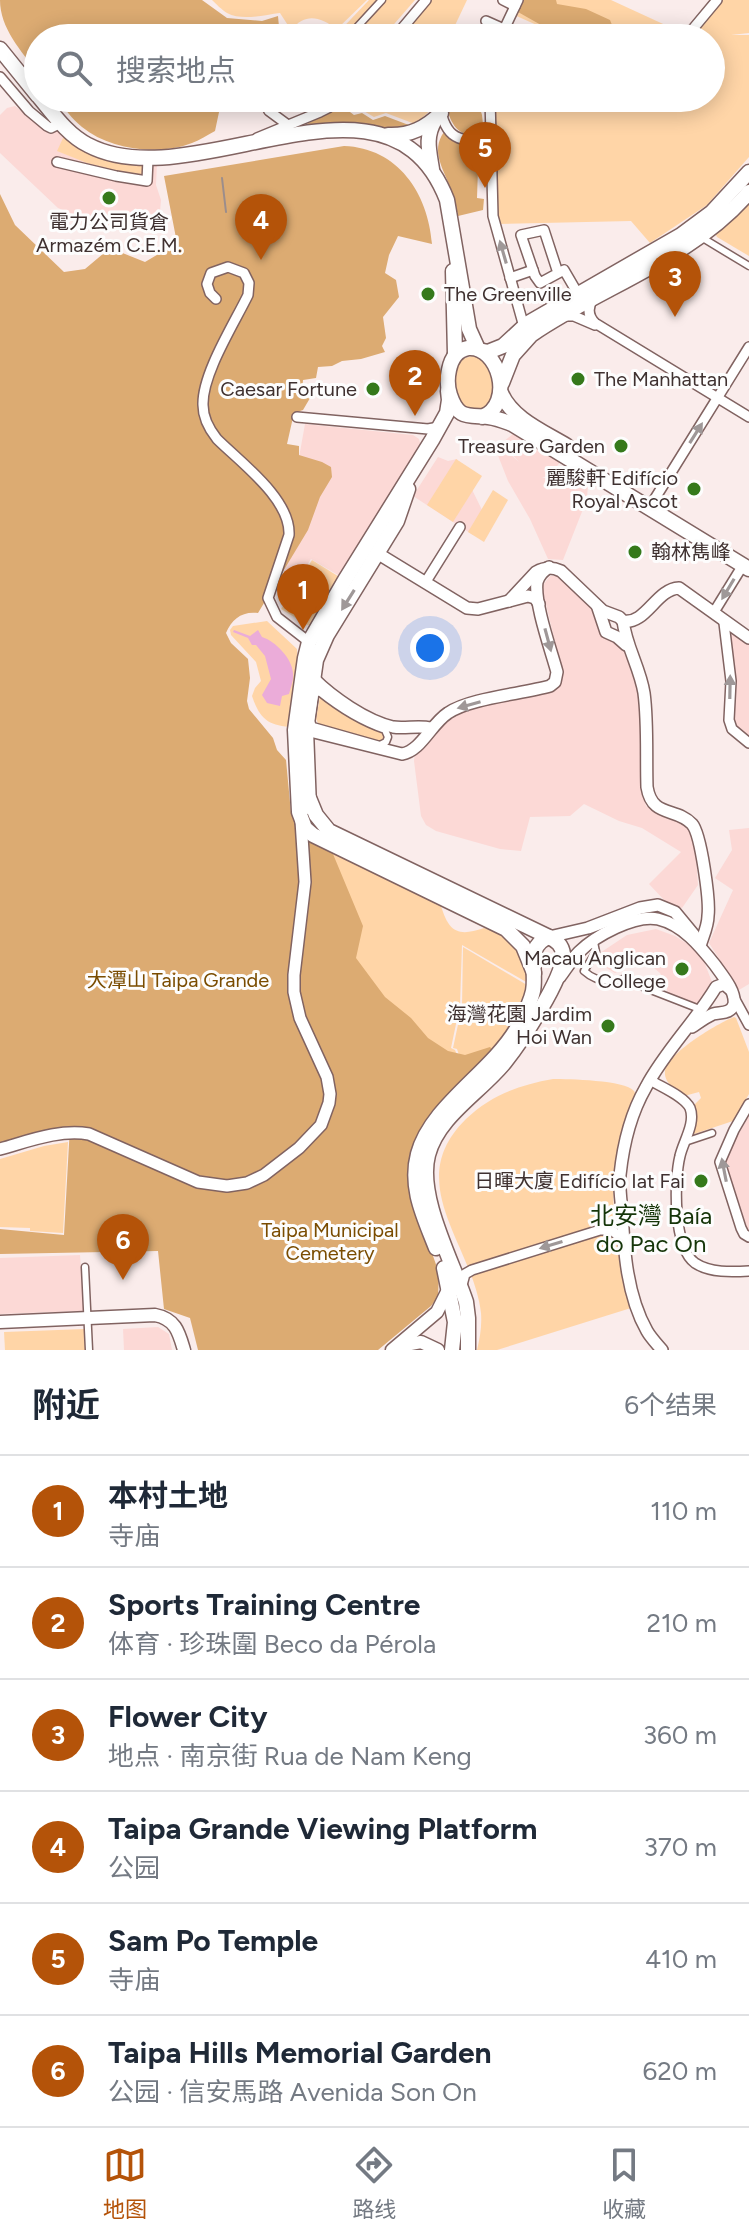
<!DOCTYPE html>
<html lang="zh">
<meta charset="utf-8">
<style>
body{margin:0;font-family:Figtree,"Noto Sans SC",sans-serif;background:#f2f2f3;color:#1f2937}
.you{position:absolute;left:430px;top:648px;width:28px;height:28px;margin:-20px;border:6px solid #fff;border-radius:50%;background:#1a73e8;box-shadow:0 0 0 12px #1a73e833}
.badge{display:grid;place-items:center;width:52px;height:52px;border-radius:50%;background:#b45309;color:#fff;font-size:26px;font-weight:700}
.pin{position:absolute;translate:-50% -66px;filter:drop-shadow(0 2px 4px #0008)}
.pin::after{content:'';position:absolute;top:42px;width:28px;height:24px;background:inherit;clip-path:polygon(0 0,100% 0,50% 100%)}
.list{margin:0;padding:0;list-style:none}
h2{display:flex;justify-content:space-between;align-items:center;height:104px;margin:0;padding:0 32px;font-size:34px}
h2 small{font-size:26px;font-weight:400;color:#747a83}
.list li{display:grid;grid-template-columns:52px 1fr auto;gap:24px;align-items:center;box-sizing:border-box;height:112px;padding:0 32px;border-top:2px solid #e0e1e3}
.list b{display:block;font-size:30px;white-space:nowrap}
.list p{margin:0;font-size:26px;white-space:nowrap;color:#747a83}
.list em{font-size:26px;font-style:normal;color:#747a83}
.icon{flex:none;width:44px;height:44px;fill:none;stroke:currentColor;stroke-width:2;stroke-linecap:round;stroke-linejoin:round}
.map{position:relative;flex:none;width:749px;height:1350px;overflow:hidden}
.search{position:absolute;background:#fff;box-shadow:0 4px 20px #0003;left:24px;right:24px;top:24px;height:88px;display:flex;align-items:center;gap:20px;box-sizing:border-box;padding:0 28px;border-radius:44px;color:#747a83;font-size:30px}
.sheet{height:776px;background:#fff}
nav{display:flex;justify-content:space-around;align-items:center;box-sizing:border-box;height:112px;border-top:2px solid #e0e1e3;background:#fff;font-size:22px;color:#747a83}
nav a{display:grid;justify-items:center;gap:4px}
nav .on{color:#b45309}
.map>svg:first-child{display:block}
.built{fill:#fcd9d6}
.green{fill:#ffd5a7}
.forest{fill:#dcab72}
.water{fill:#ebacd9}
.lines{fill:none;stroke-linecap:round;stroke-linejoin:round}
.pedestrian-casing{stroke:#816361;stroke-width:9}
.minor-casing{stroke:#816361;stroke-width:12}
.tertiary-casing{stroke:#816361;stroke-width:14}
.secondary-casing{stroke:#816361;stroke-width:15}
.primary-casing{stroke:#816361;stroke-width:17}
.pedestrian{stroke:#fff;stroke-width:6}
.minor{stroke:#fff;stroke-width:9}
.tertiary{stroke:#fff;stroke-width:11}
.secondary{stroke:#fff;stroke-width:12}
.primary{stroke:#fff;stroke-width:14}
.rail{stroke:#9b8d8c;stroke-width:2}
.oneway{fill:#9f9898}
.poi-dot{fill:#35791b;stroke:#fdfdfd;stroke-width:3}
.labels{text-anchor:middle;stroke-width:6;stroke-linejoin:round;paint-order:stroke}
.poi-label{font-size:20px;fill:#3f3130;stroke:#fdfdfd;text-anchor:end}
.park-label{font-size:20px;fill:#7a4c01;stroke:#fdfdfd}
.quarter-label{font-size:24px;fill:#153509;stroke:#fdfdfd}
</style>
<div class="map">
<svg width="749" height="1350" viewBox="0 0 749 1350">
<rect width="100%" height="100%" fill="#faeceb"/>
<g class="built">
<polygon points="15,106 49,134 61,130 90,152 108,158 139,163 157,163 156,185 161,200 160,212 155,219 143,226 127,228 91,222 58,208 0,153 0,115 7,108"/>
<polygon points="305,424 413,435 419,439 421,446 343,578 311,559 290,592 280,586 289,554 289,513"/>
<polygon points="514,433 561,461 551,474 542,478 548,478 559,469 588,483 587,499 563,560 548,559 530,519 508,481 497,453 501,446 519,462 502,443"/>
<polygon points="438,457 448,461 457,459 482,510 473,535 413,496"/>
<polygon points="550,576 557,576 564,580 597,611 624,646 637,683 640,700 642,784 646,806 655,812 690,827 695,842 698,885 682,908 665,901 649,884 681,852 642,828 619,821 584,804 570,816 530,817 521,851 500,849 436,831 426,825 421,816 414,761 415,752 434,730 452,716 474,706 547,690 562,671 543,592 543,585"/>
<polygon points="728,629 749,645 749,739 742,734 732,718"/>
<polygon points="749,828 749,984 739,990 709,943 733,890 715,878 732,850 729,830"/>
<polygon points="656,929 675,936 691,946 703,959 712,982 711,987 701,1007 668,995 666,984 660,973 642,958 615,973 591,959 627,935"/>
<polygon points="749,1116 749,1235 747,1233 723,1160"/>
<polygon points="80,1255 84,1311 0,1314 0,1258"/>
<polygon points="158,1327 169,1334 172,1350 124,1350 123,1329"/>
</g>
<g class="green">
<path d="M 212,0 L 367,0 L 337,29 C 320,17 306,12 291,30 L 280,13 C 264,15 242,21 227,13 C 222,10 216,4 212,0 Z"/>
<polygon points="369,0 415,0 382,38 333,38"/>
<polygon points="431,0 467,0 449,38 400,38"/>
<polygon points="519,0 611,0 687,35 708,35 695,34 722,0 749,0 749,33 731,35 749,35 749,157 707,205 650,243 631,221 496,224 489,98 711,98 711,38 530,38 532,37 539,26 512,14"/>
<polygon points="354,98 434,98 435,100 432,109 415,124 386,113 374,117 362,110 356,111 348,105"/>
<path d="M 64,136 C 85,157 113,161 142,165 L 143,173 L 138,176 L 87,163 L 57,151 Z"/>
<polygon points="749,202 749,256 717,237 715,233"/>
<path d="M 472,356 C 489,359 496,378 493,394 C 492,400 486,406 483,412 L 464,409 C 452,392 452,380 459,360 Z"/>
<polygon points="456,459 482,476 453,522 427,505"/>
<polygon points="493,490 508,500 484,542 468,532"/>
<polygon points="312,560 341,578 311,627 281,609"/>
<path d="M 267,621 L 297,649 L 299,674 L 293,727 C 269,726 260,720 252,696 L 255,688 L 261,681 L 256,662 L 231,635 L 230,630 L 233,626 Z"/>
<polygon points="320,696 370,727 384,733 384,741 381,743 319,725 316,719"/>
<path d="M 327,848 L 441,906 C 449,932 458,937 484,928 C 508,935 529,957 528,983 L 462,945 L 460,1005 L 451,1048 L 455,1050 L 459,1060 L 192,1187 L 316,849 Z"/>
<path d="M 463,947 L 527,985 C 523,1011 507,1031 492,1052 L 460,1058 L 457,1049 L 453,1048 L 462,1006 Z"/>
<path d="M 734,1017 L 736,1018 L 749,1052 L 749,1094 L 733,1121 L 691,1135 L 695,1104 L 701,1098 L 699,1092 L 684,1096 C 676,1090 664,1083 665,1072 C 666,1054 718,1023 734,1017 Z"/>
<path d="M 553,1079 C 568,1079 625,1080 634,1091 C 635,1092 635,1095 636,1097 C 620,1136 611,1173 614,1216 L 631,1308 L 497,1350 L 477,1350 C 480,1338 482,1326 481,1313 C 473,1244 401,1183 466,1119 C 491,1095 519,1085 553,1079 Z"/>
<polygon points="68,1142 63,1233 30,1231 30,1228 0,1227 0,1159 44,1146"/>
<polygon points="85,1329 86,1350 5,1350 4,1332"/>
</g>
<g class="forest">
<path d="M 0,0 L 202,0 L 227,18 L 262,21 L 278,16 L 280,38 L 38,38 L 38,73 C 21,51 0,28 0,0 Z"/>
<polygon points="524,0 556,0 557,4 586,9 610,20 614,30 621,38 538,38 541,25 518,12"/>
<path d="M 57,98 L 222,98 L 215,131 C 207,135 200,140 192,143 C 159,156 110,150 82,127 C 72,119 64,108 57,98 Z"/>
<path d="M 443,98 L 477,98 L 482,115 L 484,134 L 480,139 C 452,133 452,123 443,98 Z"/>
<polygon points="342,106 354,115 362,113 373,120 385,116 414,127 388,131 369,126 353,124 323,125 293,131"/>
<path d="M 444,132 L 469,148 L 482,152 L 484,163 L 478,169 L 477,198 L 484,199 L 483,210 L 458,216 C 456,207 455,198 451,189 C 444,170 430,151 444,132 Z"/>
<path d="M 344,146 C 398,148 428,193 432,244 L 398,236 L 389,255 L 385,273 L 396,280 L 399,297 L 383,317 L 386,338 L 382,346 L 385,352 L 361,359 L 342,361 L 332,366 L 318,367 L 316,378 L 303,380 L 302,392 L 313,393 L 303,410 L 294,413 L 287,444 L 299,446 L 299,455 L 322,462 L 331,467 L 332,477 L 320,497 L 308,530 L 258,613 C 242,611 232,619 226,633 L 231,643 L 248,659 L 250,678 L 247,701 L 249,709 L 273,738 L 277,750 L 286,760 L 291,813 L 300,836 L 333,854 L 363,926 L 356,958 L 385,997 L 411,1018 L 428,1038 L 448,1051 L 465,1055 L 490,1047 L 495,1052 L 471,1075 L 412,1196 L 439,1273 L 438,1297 L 431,1306 L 378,1350 L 198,1350 L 190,1318 L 164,1309 L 158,1251 L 0,1254 L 0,1229 L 64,1235 L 70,1126 L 0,1143 L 0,194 L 15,225 L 64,272 L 85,269 L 110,248 L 145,262 L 177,243 L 164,176 Z"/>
</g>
<path class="water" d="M 234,630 L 250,636 L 258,630 L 262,637 C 275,641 292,658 293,673 C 294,679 291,687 289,694 L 282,696 L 280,706 L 267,703 L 262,695 L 271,679 L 265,656 L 256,645 L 252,645 L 248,638 L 233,632 Z"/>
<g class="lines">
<defs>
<g id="pedestrian">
<polyline points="347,38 382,0"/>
<polyline points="701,237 749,266"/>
<path d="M 319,692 C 339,708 361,722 385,730 L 388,737 L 386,742 L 380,745 L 313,726 L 311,721 L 315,694 Z"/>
<path d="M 594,942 L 596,952 L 584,971 C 595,981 609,983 623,979"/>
<polyline points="643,987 702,1010"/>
<polyline points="685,1142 712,1133"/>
<polyline points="85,1267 89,1350"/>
</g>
<g id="minor">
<polyline points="503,0 515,6"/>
<polyline points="486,21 504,29"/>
<polyline points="692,30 717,0"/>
<polyline points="394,38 426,0"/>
<polyline points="500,38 518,0"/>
<polyline points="0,77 29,111 47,126 51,128 61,123"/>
<polyline points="262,98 269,111 288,125"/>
<path d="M 438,98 C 445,137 452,141 491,142"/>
<polyline points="490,98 493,216 524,327"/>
<polyline points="257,138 320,112 328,108 339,98"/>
<polyline points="57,162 116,176 147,181 148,159"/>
<polyline points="558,273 544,230 521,235 535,276 540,283 564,270 578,294"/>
<polyline points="510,278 533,270"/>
<path d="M 216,299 L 210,293 L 207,284 L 211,273 L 228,267 L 244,273 L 249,283 L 248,295 C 234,324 202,374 203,405 C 203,417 209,429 217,439 C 240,462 291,499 289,535 L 268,598 L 277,617 L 309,642"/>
<path d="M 593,299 C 587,308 588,316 595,323 L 749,417"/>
<polyline points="563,316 574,316 595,325"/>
<polyline points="297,417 428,429 439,427"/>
<polyline points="654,500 749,347"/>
<polyline points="425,583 460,527"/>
<polyline points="714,612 743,565"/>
<polyline points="724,623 731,681 729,720 732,729 749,743"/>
<polyline points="733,996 749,1025"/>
<path d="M 650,1080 C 661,1087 684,1096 690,1108 C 696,1123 683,1142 680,1156 C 674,1180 673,1247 695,1263 C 710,1273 732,1272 749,1271"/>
<polyline points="749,1104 734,1130 720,1162 741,1228 744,1234 749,1237"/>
<polyline points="462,1285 465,1274 472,1270 600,1230 611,1230 623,1239"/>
</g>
<g id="tertiary">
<polyline points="377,553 467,608 478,609 528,596 535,598 539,604"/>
<path d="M 509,601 L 536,572 C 545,567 552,567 561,571 L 603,611 L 619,617 L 623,621 C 646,625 656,589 679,588 L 749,638"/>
<polyline points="598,608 606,632 617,637 626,645"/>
<path d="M 623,621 C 626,646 640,668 644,693 C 648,723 646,756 647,787 C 652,818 676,807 692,824 C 701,834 710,901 708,916 C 708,926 703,936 700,946"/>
<path d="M 313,678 C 332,697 366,721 393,727 C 405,729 418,725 431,728"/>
<path d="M 306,730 L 402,754 C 421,751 431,724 448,713 C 470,698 522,694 550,686 L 555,682 L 557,672 C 551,650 534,603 537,582 C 539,575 543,572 549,567"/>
<polyline points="549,937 588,928 640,908 658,905 675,912 694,935"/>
<path d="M 560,977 C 566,969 572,959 579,952 C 595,936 635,914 658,919 C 683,925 700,946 715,965 C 722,975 736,991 734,1004 C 731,1014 721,1012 713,1014 C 706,1017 698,1023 692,1027"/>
<path d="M 0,1149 C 29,1141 59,1129 89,1134 L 198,1182 L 227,1186 L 247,1183 L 264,1175 L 299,1148 L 321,1125 L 329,1103 L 330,1094 L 327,1077 L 300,1018 L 294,992 L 294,975 L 305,882 L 301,821"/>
<path d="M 662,1350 C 657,1344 651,1338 647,1331 C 627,1296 624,1251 622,1212 C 621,1200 619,1187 620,1175 C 623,1146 631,1113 646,1087 C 665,1051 695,1022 716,987 L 724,984 L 730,989"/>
</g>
<g id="secondary">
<path d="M 0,1322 L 155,1315 C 176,1319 179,1333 184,1350"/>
<polyline points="401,1346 421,1342 438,1350"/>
<polyline points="392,1350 437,1312 449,1288"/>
</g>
<g id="primary">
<polyline points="0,49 38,96"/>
<path d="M 40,98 C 54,115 68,135 88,145 C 194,201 388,47 447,200 L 469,329 L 478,349"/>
<path d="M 388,135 C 410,136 426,128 441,113"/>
<path d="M 432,169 C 429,150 425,137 435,120"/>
<polyline points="453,271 455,354"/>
<polyline points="482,351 488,352 503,346 528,323 681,235 712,212 749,172"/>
<path d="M 502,383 L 513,355 L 531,335 C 600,287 694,258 749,192"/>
<polyline points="448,391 449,400 447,413 432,440 345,580 309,642 305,658 295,730 299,812 305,828 313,835 506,929 523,946 534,973"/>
<path d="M 501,393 C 512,419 544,432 567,446"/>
<path d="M 482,417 C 515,404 499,345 468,348 C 456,350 451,360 449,370 C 447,379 447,386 450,395 C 458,419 467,415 488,417 C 497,418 504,421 512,424 L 749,569"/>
<path d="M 309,798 L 316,815 L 329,831 L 549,937 C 557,941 562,945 563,954 C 565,977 520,1043 505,1062 C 481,1092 438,1116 428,1155 C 417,1197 453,1262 466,1302 L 468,1318 L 468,1350"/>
<polyline points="309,807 306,730 316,660 327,635 397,521 408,489"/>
<path d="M 436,1248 C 424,1217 409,1188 418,1154 C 431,1106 490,1073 516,1030 C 523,1017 530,1005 533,991 C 537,972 525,945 549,937"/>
<polyline points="444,1268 455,1322 452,1350"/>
</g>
</defs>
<use href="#pedestrian" class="pedestrian-casing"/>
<use href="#minor" class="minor-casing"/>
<use href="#tertiary" class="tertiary-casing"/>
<use href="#secondary" class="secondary-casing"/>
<use href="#primary" class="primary-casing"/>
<use href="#pedestrian" class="pedestrian"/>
<use href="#minor" class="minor"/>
<use href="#tertiary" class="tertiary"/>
<use href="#secondary" class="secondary"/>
<use href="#primary" class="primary"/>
<polyline class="rail" points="222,178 226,212"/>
</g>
<defs><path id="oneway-solid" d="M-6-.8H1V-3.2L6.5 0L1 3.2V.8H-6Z" transform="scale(2)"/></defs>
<g class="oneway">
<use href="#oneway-solid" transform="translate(503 252) rotate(-106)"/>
<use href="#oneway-solid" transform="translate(696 433) rotate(-58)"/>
<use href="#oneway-solid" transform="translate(728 589) rotate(121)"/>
<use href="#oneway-solid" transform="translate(348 600) rotate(122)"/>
<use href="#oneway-solid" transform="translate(548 640) rotate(75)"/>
<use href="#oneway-solid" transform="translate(730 687) rotate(-89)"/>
<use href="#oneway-solid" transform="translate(469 705) rotate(164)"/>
<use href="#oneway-solid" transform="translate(724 1170) rotate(-101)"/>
<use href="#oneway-solid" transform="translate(551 1245) rotate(163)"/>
</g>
<g class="poi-dot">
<circle cx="109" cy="198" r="8"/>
<circle cx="428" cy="294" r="8"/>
<circle cx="578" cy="379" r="8"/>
<circle cx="373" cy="389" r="8"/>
<circle cx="621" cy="446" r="8"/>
<circle cx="694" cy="489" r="8"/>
<circle cx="635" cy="552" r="8"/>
<circle cx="682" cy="969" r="8"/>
<circle cx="608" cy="1026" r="8"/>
<circle cx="701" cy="1181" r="8"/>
</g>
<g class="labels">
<g class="poi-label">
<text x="109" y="229" text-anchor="middle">電力公司貨倉<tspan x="109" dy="23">Armazém C.E.M.</tspan></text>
<text x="444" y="301" text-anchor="start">The Greenville</text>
<text x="594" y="386" text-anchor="start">The Manhattan</text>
<text x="357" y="396">Caesar Fortune</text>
<text x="605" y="453">Treasure Garden</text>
<text x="678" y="485">麗駿軒 Edifício<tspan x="678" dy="23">Royal Ascot</tspan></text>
<text x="651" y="559" text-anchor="start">翰林雋峰</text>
<text x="666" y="965">Macau Anglican<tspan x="666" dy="23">College</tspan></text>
<text x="592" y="1021">海灣花園 Jardim<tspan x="592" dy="23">Hoi Wan</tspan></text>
<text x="685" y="1188">日暉大廈 Edifício Iat Fai</text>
</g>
<g class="park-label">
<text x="178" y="987">大潭山 Taipa Grande</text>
<text x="330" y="1237">Taipa Municipal<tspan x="330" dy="23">Cemetery</tspan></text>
</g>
<g class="quarter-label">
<text x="651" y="1224">北安灣 Baía<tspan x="651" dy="28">do Pac On</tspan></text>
</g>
</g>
</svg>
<div class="you"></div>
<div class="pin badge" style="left:303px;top:630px">1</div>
<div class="pin badge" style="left:415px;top:416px">2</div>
<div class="pin badge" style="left:675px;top:317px">3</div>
<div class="pin badge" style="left:261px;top:260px">4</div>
<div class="pin badge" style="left:485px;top:188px">5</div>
<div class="pin badge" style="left:123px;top:1280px">6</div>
<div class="search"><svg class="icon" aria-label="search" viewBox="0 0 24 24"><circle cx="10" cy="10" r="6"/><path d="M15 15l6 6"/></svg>搜索地点</div>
</div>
<section class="sheet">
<h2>附近<small>6个结果</small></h2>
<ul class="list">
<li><span class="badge">1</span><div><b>本村土地</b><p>寺庙</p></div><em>110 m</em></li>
<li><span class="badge">2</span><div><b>Sports Training Centre</b><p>体育 · 珍珠圍 Beco da Pérola</p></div><em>210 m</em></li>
<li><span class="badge">3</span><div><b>Flower City</b><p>地点 · 南京街 Rua de Nam Keng</p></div><em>360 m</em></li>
<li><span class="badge">4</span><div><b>Taipa Grande Viewing Platform</b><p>公园</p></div><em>370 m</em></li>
<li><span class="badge">5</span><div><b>Sam Po Temple</b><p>寺庙</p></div><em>410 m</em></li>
<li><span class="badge">6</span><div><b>Taipa Hills Memorial Garden</b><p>公园 · 信安馬路 Avenida Son On</p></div><em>620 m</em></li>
</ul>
</section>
<nav>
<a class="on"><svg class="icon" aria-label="map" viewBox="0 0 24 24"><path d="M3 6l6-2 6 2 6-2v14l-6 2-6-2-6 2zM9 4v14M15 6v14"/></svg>地图</a>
<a><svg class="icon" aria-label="directions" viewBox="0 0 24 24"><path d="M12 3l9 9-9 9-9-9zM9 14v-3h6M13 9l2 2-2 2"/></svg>路线</a>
<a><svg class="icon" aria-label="saved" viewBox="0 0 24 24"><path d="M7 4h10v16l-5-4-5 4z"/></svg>收藏</a>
</nav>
